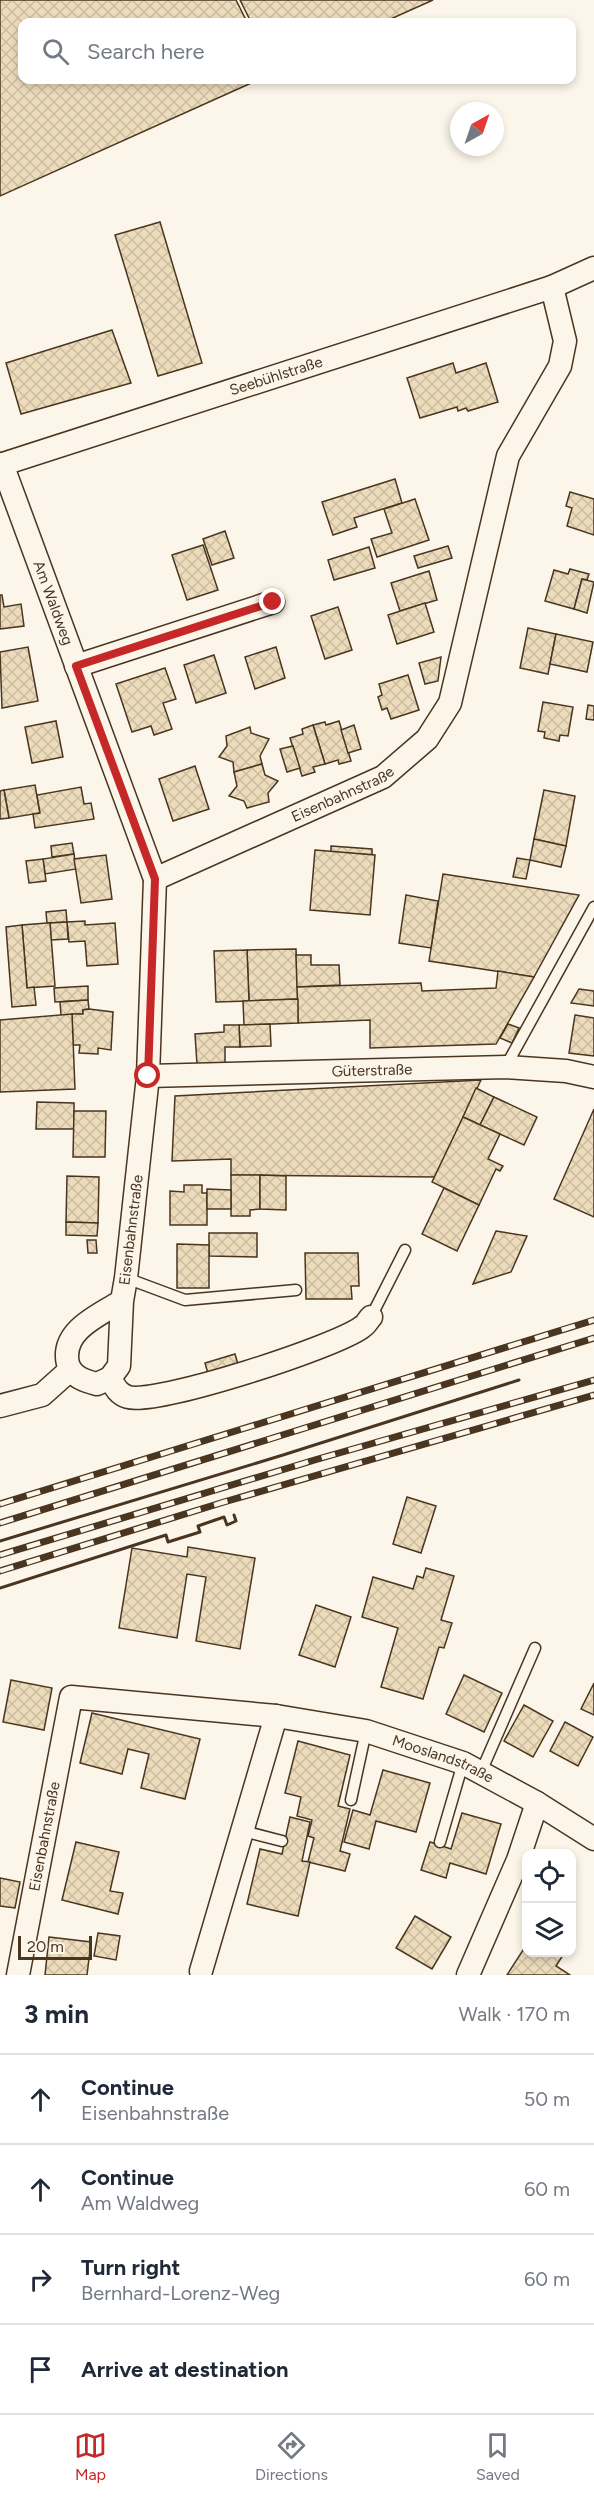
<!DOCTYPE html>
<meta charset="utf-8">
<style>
body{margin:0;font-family:Figtree,sans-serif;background:#f2f2f3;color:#1f2937}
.controls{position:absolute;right:18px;bottom:18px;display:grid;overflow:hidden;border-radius:12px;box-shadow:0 3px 9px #0003}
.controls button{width:54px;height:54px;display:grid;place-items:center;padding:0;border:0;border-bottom:2px solid #e0e1e3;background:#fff;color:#1f2937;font:30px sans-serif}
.compass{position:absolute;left:450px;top:102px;width:54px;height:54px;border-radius:50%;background:#fff;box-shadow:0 3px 9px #0003;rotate:40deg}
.scale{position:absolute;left:18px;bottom:15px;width:74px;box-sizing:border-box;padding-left:6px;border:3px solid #4a3520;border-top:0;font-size:16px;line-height:21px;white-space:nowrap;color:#4a3520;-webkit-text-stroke:4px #fbf6e9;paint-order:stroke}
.stop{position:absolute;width:18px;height:18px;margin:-14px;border:4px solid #c62828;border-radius:50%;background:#fff}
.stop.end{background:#c62828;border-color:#fff;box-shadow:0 2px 6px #0008}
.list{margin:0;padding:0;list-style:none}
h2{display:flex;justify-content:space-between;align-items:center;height:78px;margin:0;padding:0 24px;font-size:26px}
h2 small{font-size:20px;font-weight:400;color:#747a83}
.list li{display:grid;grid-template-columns:39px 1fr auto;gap:18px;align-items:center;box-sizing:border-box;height:90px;padding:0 24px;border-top:2px solid #e0e1e3}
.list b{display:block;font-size:22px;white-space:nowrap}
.list p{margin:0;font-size:20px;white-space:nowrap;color:#747a83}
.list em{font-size:20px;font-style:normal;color:#747a83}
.icon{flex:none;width:33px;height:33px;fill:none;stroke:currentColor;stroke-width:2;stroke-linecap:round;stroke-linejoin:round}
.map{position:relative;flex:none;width:594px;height:1975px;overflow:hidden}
.search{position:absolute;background:#fff;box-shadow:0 3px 9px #0003;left:18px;right:18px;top:18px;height:66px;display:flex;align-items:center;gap:15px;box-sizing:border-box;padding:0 21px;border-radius:12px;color:#747a83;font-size:22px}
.sheet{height:438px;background:#fff}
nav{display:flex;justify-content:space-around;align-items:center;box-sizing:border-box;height:84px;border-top:2px solid #e0e1e3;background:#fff;font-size:16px;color:#747a83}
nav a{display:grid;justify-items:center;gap:3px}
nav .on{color:#c62828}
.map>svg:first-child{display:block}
.building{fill:url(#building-cross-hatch);stroke:#4a3520;stroke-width:1.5}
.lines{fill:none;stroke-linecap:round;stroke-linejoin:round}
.lane-casing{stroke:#4a3520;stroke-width:13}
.street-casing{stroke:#4a3520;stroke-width:25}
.lane{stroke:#fbf6e9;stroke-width:10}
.street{stroke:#fbf6e9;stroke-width:22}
.rail-casing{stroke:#4a3520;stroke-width:7}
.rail{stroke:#fbf6e9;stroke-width:4.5;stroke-dasharray:14;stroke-linecap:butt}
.wall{stroke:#4a3520;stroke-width:3}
.route{stroke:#c62828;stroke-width:8}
.labels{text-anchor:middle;stroke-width:4.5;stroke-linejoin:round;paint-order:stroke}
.street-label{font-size:15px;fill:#4a3520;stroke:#fbf6e9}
</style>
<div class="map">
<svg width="594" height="1975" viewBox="0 0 594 1975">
<defs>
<pattern id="building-cross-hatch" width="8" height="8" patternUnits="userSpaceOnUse" patternTransform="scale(1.5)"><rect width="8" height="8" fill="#ecdcbc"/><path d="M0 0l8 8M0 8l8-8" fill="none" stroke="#ccbda1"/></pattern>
</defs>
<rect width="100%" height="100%" fill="#fbf6e9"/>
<g class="building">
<polygon points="0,0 236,0 247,22 22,22 22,80 258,80 0,196"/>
<polygon points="240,0 433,0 384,22 251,22"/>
<polygon points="160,222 202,363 158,376 115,235"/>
<polygon points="112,330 131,383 21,414 6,363"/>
<polygon points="453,363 456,373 486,363 498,402 468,411 466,408 458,411 457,407 420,418 407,378"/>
<polygon points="395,479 402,503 354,518 357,527 333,535 322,502"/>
<polygon points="570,492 594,499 594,535 567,526 572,508 566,506"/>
<polygon points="415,499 429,540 377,557 371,539 392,533 384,509"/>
<polygon points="225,531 234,558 212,565 203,539"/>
<polygon points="203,545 218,590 187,600 172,555"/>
<polygon points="448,546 452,558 418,568 414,556"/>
<polygon points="369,547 375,568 334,580 328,560"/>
<polygon points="570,569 589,574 587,580 582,579 574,609 545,601 554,570 568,574"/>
<polygon points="429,571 437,600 400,611 391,583"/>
<polygon points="582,579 594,582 587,613 574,609"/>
<polygon points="0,595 2,595 4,607 21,604 24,626 0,629"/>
<polygon points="425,603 434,632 397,644 388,615"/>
<polygon points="338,607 352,650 325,659 311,616"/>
<polygon points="528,628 556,634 548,674 520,668"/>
<polygon points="556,634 593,642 587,672 550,664"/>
<polygon points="28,647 38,701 2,708 0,652"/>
<polygon points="276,647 285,678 255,689 245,657"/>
<polygon points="214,655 226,693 196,703 184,665"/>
<polygon points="441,657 438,681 425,684 419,663"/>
<polygon points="165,668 176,699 163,703 172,729 154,735 151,726 132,732 116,684"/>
<polygon points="408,675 419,710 391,719 387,708 382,710 378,697 382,695 379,684"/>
<polygon points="543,702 573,707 568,736 560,735 559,741 544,738 545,732 538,731"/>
<polygon points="588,705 594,706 594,720 586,719"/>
<polygon points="56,721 63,757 32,763 25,727"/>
<polygon points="339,721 351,761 339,764 338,760 325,764 313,725 325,722 326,725"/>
<polygon points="313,725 325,764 313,767 315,772 302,776 290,738 303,734 302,729"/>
<polygon points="354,725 361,749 348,753 341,730"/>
<polygon points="250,727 251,733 269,739 260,756 262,764 234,772 233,762 219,757 227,746 226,736"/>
<polygon points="293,746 300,768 287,772 280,749"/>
<polygon points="262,764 265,775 278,781 268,793 269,802 247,808 244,801 229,796 237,786 234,772"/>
<polygon points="195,766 209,809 173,821 159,779"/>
<polygon points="35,785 40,813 9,818 4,790"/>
<polygon points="81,787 84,804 91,803 94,819 35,828 33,814 40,813 37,795"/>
<polygon points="4,790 9,818 0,819 0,791"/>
<polygon points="544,790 575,796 566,846 534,839"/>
<polygon points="534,839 566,846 561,867 530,860"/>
<polygon points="72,843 74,854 52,857 51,846"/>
<polygon points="331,846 372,849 372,855 331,852"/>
<polygon points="315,850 375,855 370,915 310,910"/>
<polygon points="74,854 76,869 45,874 43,859"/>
<polygon points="106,855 112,899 81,903 74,859"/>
<polygon points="517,858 530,860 526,879 513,877"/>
<polygon points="43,859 46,881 29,883 26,861"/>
<polygon points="443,874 579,895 534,977 429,961"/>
<polygon points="406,895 438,901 431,948 399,943"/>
<polygon points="66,910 67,922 47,923 46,912"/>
<polygon points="85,921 85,925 115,923 118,964 87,966 85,941 69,942 67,922"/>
<polygon points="67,922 68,939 51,940 50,923"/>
<polygon points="47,923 50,923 55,986 27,988 22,925"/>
<polygon points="22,925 27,988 34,987 36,1005 12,1007 6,927"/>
<polygon points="296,949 298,999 249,1001 247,950"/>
<polygon points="247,950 249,1001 216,1002 214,951"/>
<polygon points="296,955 311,955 311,965 339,965 340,985 297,987"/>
<polygon points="498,971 534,977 496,1044 370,1048 370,1020 298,1023 297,987 421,983 422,991 496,988"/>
<polygon points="88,986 88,1000 55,1002 54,988"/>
<polygon points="579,989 594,991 594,1006 571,1003"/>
<polygon points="298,999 298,1023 244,1025 243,1001"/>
<polygon points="88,1000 89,1009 83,1010 83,1014 61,1015 60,1002"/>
<polygon points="89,1009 113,1012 111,1050 98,1048 98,1054 79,1053 80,1045 73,1045 72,1014 83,1014 83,1010"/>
<polygon points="72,1014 75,1089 0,1092 0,1020"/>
<polygon points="575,1015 594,1018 594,1056 569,1053"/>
<polygon points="270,1024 271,1046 240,1047 239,1025"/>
<polygon points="508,1024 519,1028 512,1043 500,1038"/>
<polygon points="224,1025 239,1025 240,1047 225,1047 225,1063 197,1064 195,1034 224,1032"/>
<polygon points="481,1080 435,1177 231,1175 231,1159 172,1161 175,1096"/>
<polygon points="476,1088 494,1097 480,1125 463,1117"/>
<polygon points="494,1097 537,1117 524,1145 480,1125"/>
<polygon points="37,1102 74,1103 74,1129 36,1129"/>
<polygon points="594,1109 594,1217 554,1199"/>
<polygon points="74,1111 106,1111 105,1157 73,1157"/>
<polygon points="463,1117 500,1134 488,1159 503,1166 500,1171 496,1169 479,1205 432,1182"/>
<polygon points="231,1175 260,1175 260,1209 250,1210 250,1216 231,1216"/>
<polygon points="260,1175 286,1176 286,1210 260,1209"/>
<polygon points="67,1176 99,1177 98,1223 66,1222"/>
<polygon points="184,1185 202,1185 202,1193 207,1193 207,1225 170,1225 170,1191 184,1192"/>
<polygon points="444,1188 479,1205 457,1251 422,1234"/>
<polygon points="207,1189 231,1190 231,1209 207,1209"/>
<polygon points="66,1222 98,1223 97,1236 66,1235"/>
<polygon points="496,1231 527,1236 511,1272 473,1284"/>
<polygon points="209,1233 257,1233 257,1257 209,1256"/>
<polygon points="87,1240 96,1240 97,1253 88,1253"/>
<polygon points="177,1244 209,1245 209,1288 177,1288"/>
<polygon points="305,1253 358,1253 359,1286 351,1286 352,1299 306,1299"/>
<polygon points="235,1354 239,1368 209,1377 205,1363"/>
<polygon points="407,1497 436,1506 421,1553 393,1544"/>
<polygon points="188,1547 255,1558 240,1649 196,1641 206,1577 187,1574 177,1638 119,1628 132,1548 187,1557"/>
<polygon points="426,1568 454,1576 441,1620 452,1623 444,1648 439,1647 423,1699 381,1687 398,1628 362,1617 373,1577 413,1589 417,1576 423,1578"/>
<polygon points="316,1605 351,1617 335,1667 299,1655"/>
<polygon points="464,1675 502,1693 484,1732 446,1714"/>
<polygon points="11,1680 52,1688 44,1730 3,1722"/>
<polygon points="594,1683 594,1715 581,1709"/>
<polygon points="524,1705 553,1721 533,1757 504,1741"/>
<polygon points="92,1713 200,1739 185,1799 141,1788 149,1754 128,1749 122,1774 80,1763"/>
<polygon points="565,1722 593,1737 578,1766 550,1751"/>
<polygon points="298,1741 350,1755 338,1806 350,1809 340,1851 350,1854 345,1871 308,1862 314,1838 308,1836 312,1820 297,1816 301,1797 285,1793"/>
<polygon points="383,1770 430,1783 416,1832 376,1821 369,1849 344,1842 353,1810 370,1815"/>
<polygon points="462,1813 501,1824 486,1874 450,1863 446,1878 421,1870 430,1842 451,1849"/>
<polygon points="290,1817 310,1822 302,1861 310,1862 298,1916 247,1904 260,1849 282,1854"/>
<polygon points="76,1842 119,1852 110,1891 123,1893 118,1914 62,1900"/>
<polygon points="0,1878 20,1882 15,1908 0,1906"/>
<polygon points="415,1916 451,1937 432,1969 396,1948"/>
<polygon points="98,1933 120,1936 116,1960 94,1956"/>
<polygon points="49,1937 91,1942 87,1975 45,1975"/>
<polygon points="525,1947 526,1952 565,1952 556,1966 570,1975 507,1975"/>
</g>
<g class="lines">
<defs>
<g id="lane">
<polyline points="506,1066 594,907"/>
<polyline points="126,1278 185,1300 296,1290"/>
<polyline points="371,1317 405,1250"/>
<polyline points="481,1772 535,1648"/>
<polyline points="351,1800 366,1731"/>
<polyline points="243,1831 282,1841"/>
<polyline points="440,1842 463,1763"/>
</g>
<g id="street">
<path id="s1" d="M 2,464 L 155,879 L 148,1076 L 126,1278 L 122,1301 L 119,1366 L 110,1378 L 97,1384 C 85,1381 72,1377 68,1364 C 60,1331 99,1315 122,1301"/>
<path id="s2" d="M 0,465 L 552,287 L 594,268"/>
<polyline points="76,666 273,602"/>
<path id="s3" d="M 155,879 L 383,777 L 427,739 L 450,703 L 508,456 L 560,366 L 565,341 L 552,287"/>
<path id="s4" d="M 148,1076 L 506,1067 L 566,1071 L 594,1077"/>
<path d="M 110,1378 C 115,1387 118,1394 128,1397 C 157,1405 336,1347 362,1327 C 366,1325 368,1320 371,1317"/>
<polyline points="0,1406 42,1395 70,1370"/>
<polyline points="201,1971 276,1716"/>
<path id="s5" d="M 18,1975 L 71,1697 L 276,1716 L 366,1731 L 463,1763 L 537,1803 L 594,1839"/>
<polyline points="468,1975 518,1860 537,1803"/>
</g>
</defs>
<use href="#lane" class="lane-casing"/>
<use href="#street" class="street-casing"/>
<use href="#lane" class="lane"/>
<use href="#street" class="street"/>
<defs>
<g id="rail">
<polyline points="0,1504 594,1320"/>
<polyline points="0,1523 594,1338"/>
<polyline points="0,1555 318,1459 594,1380"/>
<polyline points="0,1571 224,1502 594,1395"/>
</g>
</defs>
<use href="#rail" class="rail-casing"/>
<use href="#rail" class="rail"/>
<g class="wall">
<polyline points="0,1541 283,1455 519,1380"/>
<polyline points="0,1588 166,1535 168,1542 200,1532 198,1526 224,1517 227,1525 236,1521 234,1515"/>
</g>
</g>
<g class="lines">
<polyline class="route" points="148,1076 155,879 76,666 273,602"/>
</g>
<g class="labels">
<g class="street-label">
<text dy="5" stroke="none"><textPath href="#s2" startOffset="290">Seebühlstraße</textPath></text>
<text dy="5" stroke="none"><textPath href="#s1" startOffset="148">Am Waldweg</textPath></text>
<text dy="5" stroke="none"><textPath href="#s3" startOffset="206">Eisenbahnstraße</textPath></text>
<text dy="5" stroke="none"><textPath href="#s4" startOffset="224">Güterstraße</textPath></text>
<text transform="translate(131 1230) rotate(-83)" y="5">Eisenbahnstraße</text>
<text dy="5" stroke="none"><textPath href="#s5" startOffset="662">Mooslandstraße</textPath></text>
<text dy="5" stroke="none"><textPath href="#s5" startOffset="141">Eisenbahnstraße</textPath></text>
</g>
</g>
</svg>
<div class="controls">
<button><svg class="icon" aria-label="locate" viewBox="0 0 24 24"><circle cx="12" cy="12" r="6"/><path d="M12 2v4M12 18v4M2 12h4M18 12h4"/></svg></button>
<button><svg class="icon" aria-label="layers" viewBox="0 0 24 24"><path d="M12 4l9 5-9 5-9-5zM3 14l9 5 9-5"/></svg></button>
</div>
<svg class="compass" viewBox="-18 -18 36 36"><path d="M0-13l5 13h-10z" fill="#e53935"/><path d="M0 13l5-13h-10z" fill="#747a83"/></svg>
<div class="scale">20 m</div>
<div class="stop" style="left:148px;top:1076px"></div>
<div class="stop end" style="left:273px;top:602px"></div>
<div class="search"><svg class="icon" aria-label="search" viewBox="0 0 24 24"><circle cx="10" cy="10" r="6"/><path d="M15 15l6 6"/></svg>Search here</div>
</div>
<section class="sheet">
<h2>3 min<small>Walk · 170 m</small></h2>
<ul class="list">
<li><svg class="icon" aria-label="ahead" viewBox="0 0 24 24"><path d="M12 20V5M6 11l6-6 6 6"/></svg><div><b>Continue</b><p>Eisenbahnstraße</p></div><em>50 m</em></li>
<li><svg class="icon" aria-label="ahead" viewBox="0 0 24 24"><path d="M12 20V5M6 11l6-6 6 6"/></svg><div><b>Continue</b><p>Am Waldweg</p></div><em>60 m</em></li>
<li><svg class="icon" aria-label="right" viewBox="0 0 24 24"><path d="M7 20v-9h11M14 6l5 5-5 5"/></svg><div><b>Turn right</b><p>Bernhard-Lorenz-Weg</p></div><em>60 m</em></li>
<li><svg class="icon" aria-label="arrive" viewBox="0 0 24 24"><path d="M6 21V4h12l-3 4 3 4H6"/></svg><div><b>Arrive at destination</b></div></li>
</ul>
</section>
<nav>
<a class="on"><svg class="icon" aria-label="map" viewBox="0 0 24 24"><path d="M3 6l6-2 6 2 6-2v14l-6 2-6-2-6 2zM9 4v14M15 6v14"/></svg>Map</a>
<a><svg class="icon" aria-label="directions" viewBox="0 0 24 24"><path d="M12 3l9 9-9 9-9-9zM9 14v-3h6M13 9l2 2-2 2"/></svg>Directions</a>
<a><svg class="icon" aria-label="saved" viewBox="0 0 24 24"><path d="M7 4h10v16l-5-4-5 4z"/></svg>Saved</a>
</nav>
